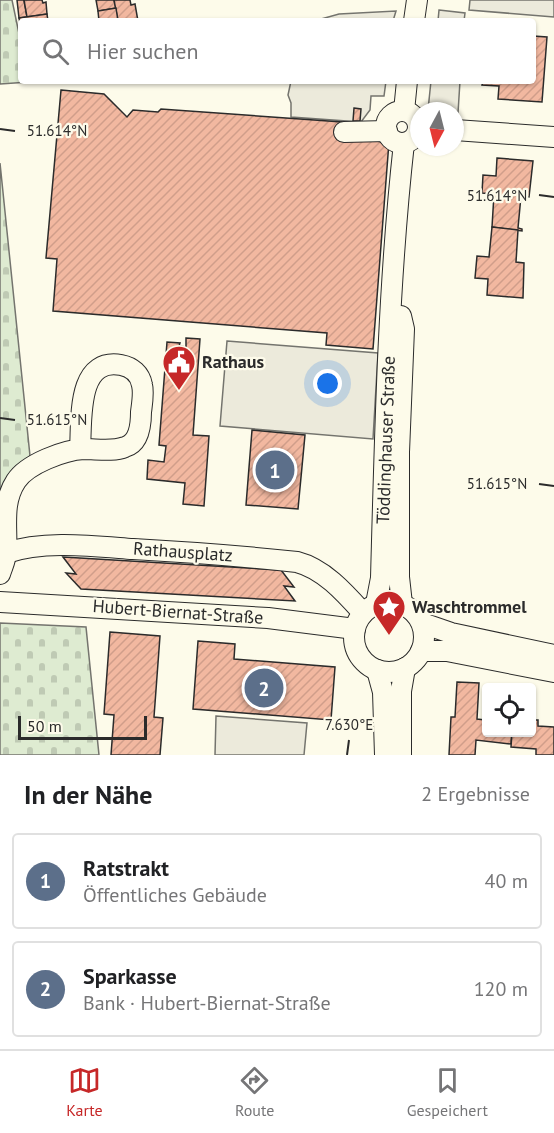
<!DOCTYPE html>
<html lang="de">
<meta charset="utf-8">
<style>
body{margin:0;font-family:"PT Sans",sans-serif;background:#f6f6f6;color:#202124}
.controls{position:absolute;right:18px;bottom:18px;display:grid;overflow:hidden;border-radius:6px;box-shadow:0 2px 4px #0004}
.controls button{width:54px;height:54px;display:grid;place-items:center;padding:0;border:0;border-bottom:2px solid #e0e0e0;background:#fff;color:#202124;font:30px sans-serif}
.compass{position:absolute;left:410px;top:102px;width:54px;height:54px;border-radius:50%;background:#fff;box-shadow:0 2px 4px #0004;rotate:187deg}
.scale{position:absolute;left:18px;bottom:15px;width:129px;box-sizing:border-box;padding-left:6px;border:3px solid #2b2b2b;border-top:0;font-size:16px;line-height:21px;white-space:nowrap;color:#2b2b2b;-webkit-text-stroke:4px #fdfbea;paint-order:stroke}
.you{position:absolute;left:328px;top:384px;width:21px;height:21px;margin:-15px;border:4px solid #fff;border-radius:50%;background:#1a73e8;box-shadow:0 0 0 9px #1a73e833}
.badge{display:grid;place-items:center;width:39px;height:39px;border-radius:50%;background:#c62828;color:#fff;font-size:20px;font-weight:700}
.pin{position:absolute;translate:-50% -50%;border:3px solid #fff;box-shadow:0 2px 6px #0006}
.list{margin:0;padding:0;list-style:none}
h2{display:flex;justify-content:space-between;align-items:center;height:78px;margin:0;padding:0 24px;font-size:26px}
h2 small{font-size:20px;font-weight:400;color:#757577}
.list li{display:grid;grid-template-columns:39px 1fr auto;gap:18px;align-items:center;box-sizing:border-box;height:96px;margin:0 12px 12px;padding:0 12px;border:2px solid #e0e0e0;border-radius:6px}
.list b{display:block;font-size:22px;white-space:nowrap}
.list p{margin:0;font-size:20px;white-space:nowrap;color:#757577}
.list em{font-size:20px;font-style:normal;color:#757577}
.icon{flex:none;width:33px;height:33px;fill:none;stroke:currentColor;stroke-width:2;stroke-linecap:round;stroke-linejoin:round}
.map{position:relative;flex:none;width:554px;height:755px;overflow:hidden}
.search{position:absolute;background:#fff;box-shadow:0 2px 4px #0004;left:18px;right:18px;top:18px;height:66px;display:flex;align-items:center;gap:15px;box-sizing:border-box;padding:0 21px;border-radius:6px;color:#757577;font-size:22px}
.sheet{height:294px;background:#fff}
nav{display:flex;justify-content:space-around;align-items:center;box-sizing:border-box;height:84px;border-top:2px solid #e0e0e0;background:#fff;font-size:16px;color:#757577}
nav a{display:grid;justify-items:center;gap:3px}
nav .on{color:#c62828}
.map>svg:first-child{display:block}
.cemetery{fill:url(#cemetery-stones);stroke:#74746e;stroke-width:1.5}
.parking{fill:#eceadb;stroke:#74746e;stroke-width:1.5}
.building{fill:url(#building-hatch);stroke:#2b2b2b;stroke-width:1.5}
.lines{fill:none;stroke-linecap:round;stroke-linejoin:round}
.minor-casing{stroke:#2b2b2b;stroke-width:22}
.minor{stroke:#fdfbea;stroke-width:20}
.ticks{fill:none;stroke:#2b2b2b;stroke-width:2}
.labels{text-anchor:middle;stroke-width:4.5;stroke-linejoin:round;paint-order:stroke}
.poi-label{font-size:18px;font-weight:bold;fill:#2b2b2b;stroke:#fdfbea;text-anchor:start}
.street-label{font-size:18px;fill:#2b2b2b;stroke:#fdfbea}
.ticks-label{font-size:15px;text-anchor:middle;fill:#2b2b2b;stroke:#fdfbea;stroke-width:4.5;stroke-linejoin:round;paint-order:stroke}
</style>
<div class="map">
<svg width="554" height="755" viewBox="0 0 554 755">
<defs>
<pattern id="cemetery-stones" width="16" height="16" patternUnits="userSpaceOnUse" patternTransform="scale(1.5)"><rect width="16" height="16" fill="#deebd1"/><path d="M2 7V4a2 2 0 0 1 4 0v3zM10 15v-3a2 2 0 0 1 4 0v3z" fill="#bfcab4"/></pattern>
<pattern id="building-hatch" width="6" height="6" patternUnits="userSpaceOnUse" patternTransform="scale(1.5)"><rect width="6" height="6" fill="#f2b8a0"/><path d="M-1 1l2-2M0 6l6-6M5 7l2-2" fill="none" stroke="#d09e8a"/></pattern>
</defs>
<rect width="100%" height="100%" fill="#fdfbea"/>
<g class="cemetery">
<polygon points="0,0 12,0 21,43 21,81 29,82 0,84"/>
<polygon points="0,163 30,456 7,477 0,500"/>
<polygon points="0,623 86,627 99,755 0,755"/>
</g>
<g class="parking">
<polygon points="470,0 554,0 554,17 469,10"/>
<polygon points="439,10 465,13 464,21 438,21"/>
<polygon points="396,11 393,21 314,21 339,14"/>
<polygon points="291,81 386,81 384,96 371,96 370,110 361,122 291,117 291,103 288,95"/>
<polygon points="431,81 460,81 458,113 428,110"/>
<polygon points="227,341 378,353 373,439 220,426"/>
<polygon points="216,716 307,723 304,755 215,755"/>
</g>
<g class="building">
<polygon points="17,0 24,0 27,17 19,18"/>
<polygon points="24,0 42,0 43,3 46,2 47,14 27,17"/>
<polygon points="96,0 114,0 116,8 98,11"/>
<polygon points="114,0 130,0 131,5 135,4 138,21 118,21"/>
<polygon points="116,8 118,21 99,21 98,11"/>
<polygon points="47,14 48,21 21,21 21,28 19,18"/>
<polygon points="533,36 547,37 542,102 498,99 499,86 482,85 483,81 533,81"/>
<polygon points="61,90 104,94 127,117 133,110 158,112 161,109 342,122 343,139 389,142 373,349 326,345 327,333 53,311 57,259 46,258"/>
<polygon points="354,108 361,109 360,121 353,121"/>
<polygon points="497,158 533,161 529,197 521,196 518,228 522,229 522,231 492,227 494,194 482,193 483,175 496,176"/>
<polygon points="492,227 518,230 516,262 524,263 523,298 487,295 488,279 475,278 477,256 489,257"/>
<polygon points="186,338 200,339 193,435 209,436 204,506 183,504 185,483 147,479 148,460 164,462 166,446 159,445 167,342 180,343 179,346 186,347"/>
<polygon points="252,430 305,435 298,509 246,505"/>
<polygon points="63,557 281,570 294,587 284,586 295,601 81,589 66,573 76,574"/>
<polygon points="110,632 160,636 154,717 163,718 160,755 111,755 114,715 104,714"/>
<polygon points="198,641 235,644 234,659 335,667 331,720 193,709"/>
<polygon points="457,682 479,683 477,719 485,720 486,717 486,732 512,732 511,744 476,740 475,755 449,755 451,717 455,717"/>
<polygon points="532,720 538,720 538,726 554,727 554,755 536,755 536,749 511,747 512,732 532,732"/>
</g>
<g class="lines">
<defs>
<g id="minor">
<polyline points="414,21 417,0"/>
<circle cx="402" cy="127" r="16"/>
<polyline points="404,111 407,81"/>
<polyline points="455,130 554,137"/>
<polyline points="344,132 387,131"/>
<polyline points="401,316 404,329 399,452 399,577 402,604"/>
<path d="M 6,553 C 44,540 93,546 133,549 C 188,552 242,556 297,562 C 324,569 345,593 363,613"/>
<path d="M 0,574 C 2,567 6,560 6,552 C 8,529 1,504 16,481 C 27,464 64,450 84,449 C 97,449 113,452 125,447 C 139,443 141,424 141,412 C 142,404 144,393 142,385 C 140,374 132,367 121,365 C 76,357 82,421 80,449"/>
<polyline points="0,602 268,618 355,629"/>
<circle cx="389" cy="637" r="35"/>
<path d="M 376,604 L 381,578 C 385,433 388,287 404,143"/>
<polyline points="422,623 451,633 554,655"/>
<polyline points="421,651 447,651 554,672"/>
<polyline points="377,670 383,692 385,755"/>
<polyline points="401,755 401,691 405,668"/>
</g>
</defs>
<use href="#minor" class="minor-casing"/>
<use href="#minor" class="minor"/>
</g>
<path class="ticks" d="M 0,129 L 15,131M 539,195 L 554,197M 0,418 L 15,420M 539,484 L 554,486M 347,755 L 349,740"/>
<defs>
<symbol id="civic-pin" viewBox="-11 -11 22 30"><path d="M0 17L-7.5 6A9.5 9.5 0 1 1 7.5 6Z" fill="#c62828" stroke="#fdfbea"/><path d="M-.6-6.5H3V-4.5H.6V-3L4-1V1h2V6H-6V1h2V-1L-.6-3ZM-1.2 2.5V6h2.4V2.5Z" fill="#fff"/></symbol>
<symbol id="sight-pin" viewBox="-11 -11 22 30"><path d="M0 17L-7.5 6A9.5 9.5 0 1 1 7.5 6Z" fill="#c62828" stroke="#fdfbea"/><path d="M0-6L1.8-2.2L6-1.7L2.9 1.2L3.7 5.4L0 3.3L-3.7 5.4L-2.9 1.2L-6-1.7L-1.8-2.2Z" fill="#fff"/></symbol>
</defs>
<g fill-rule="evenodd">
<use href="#civic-pin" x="160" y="343" width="38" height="52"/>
<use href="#sight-pin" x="370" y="588" width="38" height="52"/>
</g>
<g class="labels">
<g class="poi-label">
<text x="202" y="368">Rathaus</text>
<text x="412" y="613">Waschtrommel</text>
</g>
<g class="street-label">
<text transform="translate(386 440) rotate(-88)" y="6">Töddinghauser Straße</text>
<text transform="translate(183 552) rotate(4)" y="6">Rathausplatz</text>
<text transform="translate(178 612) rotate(4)" y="6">Hubert-Biernat-Straße</text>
</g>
</g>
<g class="ticks-label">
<text x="57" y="136">51.614°N</text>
<text x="497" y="201">51.614°N</text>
<text x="57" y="425">51.615°N</text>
<text x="497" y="489">51.615°N</text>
<text x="349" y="730">7.630°E</text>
</g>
</svg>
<div class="controls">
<button><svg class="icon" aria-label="locate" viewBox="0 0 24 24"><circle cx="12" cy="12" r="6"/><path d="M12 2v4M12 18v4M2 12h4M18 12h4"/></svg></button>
</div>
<svg class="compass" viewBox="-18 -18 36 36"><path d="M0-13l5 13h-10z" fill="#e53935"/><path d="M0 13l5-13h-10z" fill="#757577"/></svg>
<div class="scale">50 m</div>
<div class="you"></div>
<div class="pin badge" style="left:275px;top:470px;background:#5c6f8a">1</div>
<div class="pin badge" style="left:264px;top:688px;background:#5c6f8a">2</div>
<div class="search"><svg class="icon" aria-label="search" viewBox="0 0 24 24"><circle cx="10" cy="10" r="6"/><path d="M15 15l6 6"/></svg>Hier suchen</div>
</div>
<section class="sheet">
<h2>In der Nähe<small>2 Ergebnisse</small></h2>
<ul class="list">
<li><span class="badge" style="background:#5c6f8a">1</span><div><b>Ratstrakt</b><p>Öffentliches Gebäude</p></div><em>40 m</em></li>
<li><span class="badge" style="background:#5c6f8a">2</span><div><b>Sparkasse</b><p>Bank · Hubert-Biernat-Straße</p></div><em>120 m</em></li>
</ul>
</section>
<nav>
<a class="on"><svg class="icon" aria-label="map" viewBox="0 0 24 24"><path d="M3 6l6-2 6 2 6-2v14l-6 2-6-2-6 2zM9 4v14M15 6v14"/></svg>Karte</a>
<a><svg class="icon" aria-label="directions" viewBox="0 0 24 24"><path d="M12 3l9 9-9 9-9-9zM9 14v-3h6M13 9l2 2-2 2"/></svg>Route</a>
<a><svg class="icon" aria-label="saved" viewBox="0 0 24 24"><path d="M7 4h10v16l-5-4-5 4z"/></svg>Gespeichert</a>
</nav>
